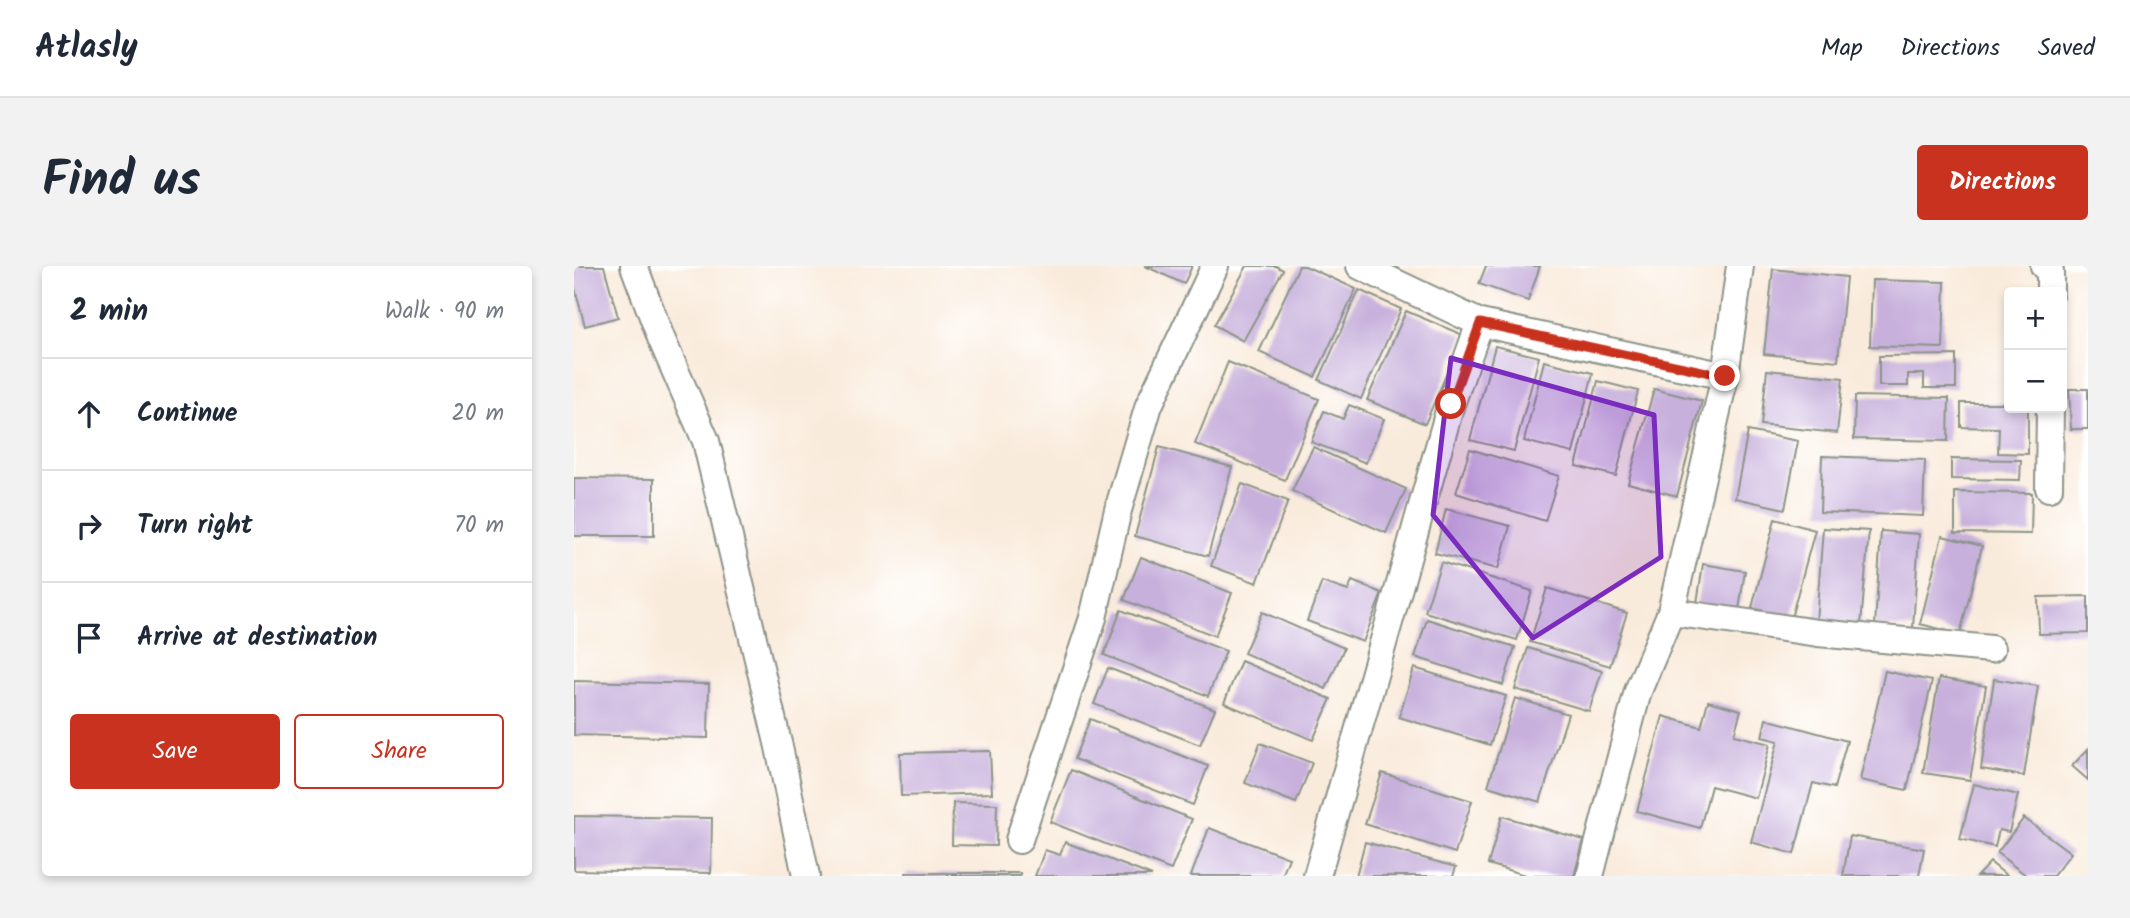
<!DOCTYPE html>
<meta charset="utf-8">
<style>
body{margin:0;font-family:Kalam,sans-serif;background:#f2f2f3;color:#1f2937}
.controls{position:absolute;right:21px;top:21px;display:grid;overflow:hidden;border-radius:7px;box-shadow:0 4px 10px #0003}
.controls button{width:63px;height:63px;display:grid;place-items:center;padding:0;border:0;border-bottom:2px solid #e0e1e3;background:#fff;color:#1f2937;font:35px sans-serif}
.stop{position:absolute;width:21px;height:21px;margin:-16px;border:5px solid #c8321e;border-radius:50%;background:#fff}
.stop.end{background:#c8321e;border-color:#fff;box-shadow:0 2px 7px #0008}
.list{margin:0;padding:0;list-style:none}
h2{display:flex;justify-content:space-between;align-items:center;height:91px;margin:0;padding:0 28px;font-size:30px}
h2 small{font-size:23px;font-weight:400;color:#747a83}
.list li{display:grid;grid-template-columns:46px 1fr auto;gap:21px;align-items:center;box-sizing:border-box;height:112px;padding:0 28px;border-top:2px solid #e0e1e3}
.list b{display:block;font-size:26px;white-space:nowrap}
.list em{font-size:23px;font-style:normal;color:#747a83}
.actions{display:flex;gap:14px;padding:21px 28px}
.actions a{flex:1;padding:16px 0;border:2px solid #c8321e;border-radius:7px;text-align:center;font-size:24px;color:#c8321e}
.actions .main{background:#c8321e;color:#fff}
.icon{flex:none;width:38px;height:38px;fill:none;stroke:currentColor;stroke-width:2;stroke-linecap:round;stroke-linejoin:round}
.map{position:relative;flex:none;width:1514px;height:610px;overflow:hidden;border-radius:7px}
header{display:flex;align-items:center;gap:42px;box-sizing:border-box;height:98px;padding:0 35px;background:#fff;border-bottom:2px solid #e0e1e3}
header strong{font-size:33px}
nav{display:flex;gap:38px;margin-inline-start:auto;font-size:24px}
.intro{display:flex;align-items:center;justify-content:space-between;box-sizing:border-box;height:168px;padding:0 42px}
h1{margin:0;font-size:49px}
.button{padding:18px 32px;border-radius:7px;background:#c8321e;color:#fff;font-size:24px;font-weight:700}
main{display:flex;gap:42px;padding:0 42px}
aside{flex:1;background:#fff;border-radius:7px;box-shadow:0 4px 10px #0003}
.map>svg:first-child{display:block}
.building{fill:#c7b0dc}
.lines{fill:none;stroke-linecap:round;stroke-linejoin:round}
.minor-casing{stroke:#8c9488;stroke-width:30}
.minor{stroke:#fff;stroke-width:26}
.route{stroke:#c8321e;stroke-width:9}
.marked{fill:#7b2cbf;fill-opacity:0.2;stroke:#7b2cbf;stroke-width:5;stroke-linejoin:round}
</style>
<header>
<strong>Atlasly</strong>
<nav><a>Map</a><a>Directions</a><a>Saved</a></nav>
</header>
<div class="intro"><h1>Find us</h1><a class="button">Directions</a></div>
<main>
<aside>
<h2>2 min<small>Walk · 90 m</small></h2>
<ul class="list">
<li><svg class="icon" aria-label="ahead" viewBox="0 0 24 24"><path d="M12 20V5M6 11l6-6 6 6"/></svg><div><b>Continue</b></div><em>20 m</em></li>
<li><svg class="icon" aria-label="right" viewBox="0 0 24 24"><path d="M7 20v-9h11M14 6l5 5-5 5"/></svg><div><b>Turn right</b></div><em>70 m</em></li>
<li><svg class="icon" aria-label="arrive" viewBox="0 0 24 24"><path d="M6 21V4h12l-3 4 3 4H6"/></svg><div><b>Arrive at destination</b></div></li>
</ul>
<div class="actions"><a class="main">Save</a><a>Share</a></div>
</aside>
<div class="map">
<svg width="1514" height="610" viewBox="0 0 1514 610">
<rect width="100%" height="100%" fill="#fff"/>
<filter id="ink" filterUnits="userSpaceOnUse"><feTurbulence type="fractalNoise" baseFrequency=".0143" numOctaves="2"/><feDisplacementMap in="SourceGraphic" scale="14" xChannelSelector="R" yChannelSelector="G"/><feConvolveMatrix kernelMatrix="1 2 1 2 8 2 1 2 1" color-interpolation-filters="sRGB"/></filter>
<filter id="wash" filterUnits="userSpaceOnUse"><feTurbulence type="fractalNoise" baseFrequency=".00686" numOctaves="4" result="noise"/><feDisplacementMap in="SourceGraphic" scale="28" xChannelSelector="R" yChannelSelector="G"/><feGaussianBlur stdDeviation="1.57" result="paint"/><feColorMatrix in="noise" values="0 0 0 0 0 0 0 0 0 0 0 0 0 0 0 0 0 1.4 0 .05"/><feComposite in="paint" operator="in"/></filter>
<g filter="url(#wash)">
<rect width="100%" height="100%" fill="#f9ebdb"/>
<g id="blocks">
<g class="building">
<polygon points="0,0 30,0 44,51 11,60 0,19"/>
<polygon points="571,0 618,0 610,18"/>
<polygon points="673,0 702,0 709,4 669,75 640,59"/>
<polygon points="725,0 731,0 782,23 741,111 685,86"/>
<polygon points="912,0 966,0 954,35 905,18"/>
<polygon points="1199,3 1272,11 1264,95 1190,88"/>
<polygon points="1298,14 1371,16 1369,82 1296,80"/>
<polygon points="785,24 827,43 787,133 745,114"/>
<polygon points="832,45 889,69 851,158 793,134"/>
<polygon points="921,80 965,91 940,185 896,174"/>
<polygon points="1382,89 1382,122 1350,122 1350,108 1334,108 1334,120 1305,120 1305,90"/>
<polygon points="970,95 1019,107 999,187 950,175"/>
<polygon points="654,96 745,133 711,214 621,178"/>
<polygon points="1193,104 1269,112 1263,167 1187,159"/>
<polygon points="1024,115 1064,125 1042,210 1002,200"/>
<polygon points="1080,123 1128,135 1103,230 1054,217"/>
<polygon points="1495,123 1514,123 1514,163 1497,163"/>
<polygon points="1281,130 1375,132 1374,175 1280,173"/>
<polygon points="1387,137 1435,137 1435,142 1454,142 1454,188 1424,187 1425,162 1387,161"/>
<polygon points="775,139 810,153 792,197 737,176 750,145 769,153"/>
<polygon points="1174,165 1224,175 1211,243 1161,232"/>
<polygon points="585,181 658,201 634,290 561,270"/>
<polygon points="739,181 832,223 812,267 718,225"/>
<polygon points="896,183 985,210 971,255 882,227"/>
<polygon points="1248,190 1351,194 1349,250 1246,246"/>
<polygon points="1377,193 1447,194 1446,214 1377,213"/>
<polygon points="0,212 80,213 80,270 0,270"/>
<polygon points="668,218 714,235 683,317 637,300"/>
<polygon points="1381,226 1458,227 1457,268 1381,267"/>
<polygon points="872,243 936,260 924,303 861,287"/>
<polygon points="1201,253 1241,264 1217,352 1178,342"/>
<polygon points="1249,262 1295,265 1287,359 1242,356"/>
<polygon points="1307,265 1345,268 1339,362 1301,360"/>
<polygon points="1368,270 1408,280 1386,368 1346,358"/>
<polygon points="567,291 658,327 641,370 550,334"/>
<polygon points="867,296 958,325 943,374 851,346"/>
<polygon points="1129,298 1171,305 1165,344 1123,337"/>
<polygon points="778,315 808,327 789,376 733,355 748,316 774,325"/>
<polygon points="973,322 1053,347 1036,400 956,376"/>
<polygon points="1514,330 1514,367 1465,368 1464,331"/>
<polygon points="547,344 652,385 634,430 530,389"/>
<polygon points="688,346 770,382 752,423 670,387"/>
<polygon points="853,353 941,381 929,419 841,391"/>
<polygon points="954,382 1028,405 1015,445 941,423"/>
<polygon points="667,395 757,433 739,474 650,437"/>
<polygon points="534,402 641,443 626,479 520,438"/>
<polygon points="840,402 932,430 916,479 825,451"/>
<polygon points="1311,405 1358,415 1333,524 1286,514"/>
<polygon points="1365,412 1412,420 1396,514 1349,507"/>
<polygon points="1420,413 1464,420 1450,510 1407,503"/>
<polygon points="0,415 135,418 134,472 0,469"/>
<polygon points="941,432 994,448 966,536 914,520"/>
<polygon points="1134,435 1167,444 1160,469 1196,478 1182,532 1137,520 1126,562 1063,545 1089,450 1127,461"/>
<polygon points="516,453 634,500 619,539 500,493"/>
<polygon points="1192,453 1273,475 1260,522 1239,517 1220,588 1177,576 1204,475 1188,471"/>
<polygon points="686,477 738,497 722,537 671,517"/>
<polygon points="1514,483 1514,514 1498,500"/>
<polygon points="416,485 418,527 327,530 326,487"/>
<polygon points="497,504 618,553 597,604 476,556"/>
<polygon points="808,507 898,535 881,587 791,558"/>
<polygon points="1400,518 1444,529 1435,566 1425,564 1421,581 1386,573"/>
<polygon points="379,537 423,538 422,580 378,579"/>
<polygon points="0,550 138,552 137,607 0,604"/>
<polygon points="928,550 1010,574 1000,610 954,610 914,598"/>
<polygon points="1450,552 1497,587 1479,610 1453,610 1423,587"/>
<polygon points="635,562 715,592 708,610 617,610"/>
<polygon points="1276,570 1350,583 1345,610 1269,610"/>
<polygon points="491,576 578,610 461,610 471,584 486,589"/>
<polygon points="791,576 882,601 879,610 782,610"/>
<polygon points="1416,596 1433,610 1403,610"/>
<rect x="332" y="607" width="114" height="3"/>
</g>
</g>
</g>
<g filter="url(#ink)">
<use href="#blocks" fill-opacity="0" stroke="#8c9488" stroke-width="2"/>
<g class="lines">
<defs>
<g id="minor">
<polyline points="60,0 87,72 132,175 205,481 232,610"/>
<polyline points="786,0 906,57 1151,110"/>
<polyline points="1470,0 1476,5 1476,26"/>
<polyline points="1475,222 1476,142"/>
<polyline points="1097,346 1244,367 1417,383"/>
<polyline points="445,574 519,352 544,244 575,139 641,0"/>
<polyline points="743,610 877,138 906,57"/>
<polyline points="1016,610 1064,425 1097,346 1151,110 1166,0"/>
</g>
</defs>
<use href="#minor" class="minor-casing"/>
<use href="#minor" class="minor"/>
</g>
</g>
<g class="lines" filter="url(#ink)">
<polyline class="route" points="877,138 906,57 1151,110"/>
</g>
<path class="marked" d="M 877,92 L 1080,149 L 1087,291 L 959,372 L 859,249 Z"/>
</svg>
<div class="controls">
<button>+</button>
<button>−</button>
</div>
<div class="stop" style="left:877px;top:138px"></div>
<div class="stop end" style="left:1151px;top:110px"></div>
</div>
</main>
